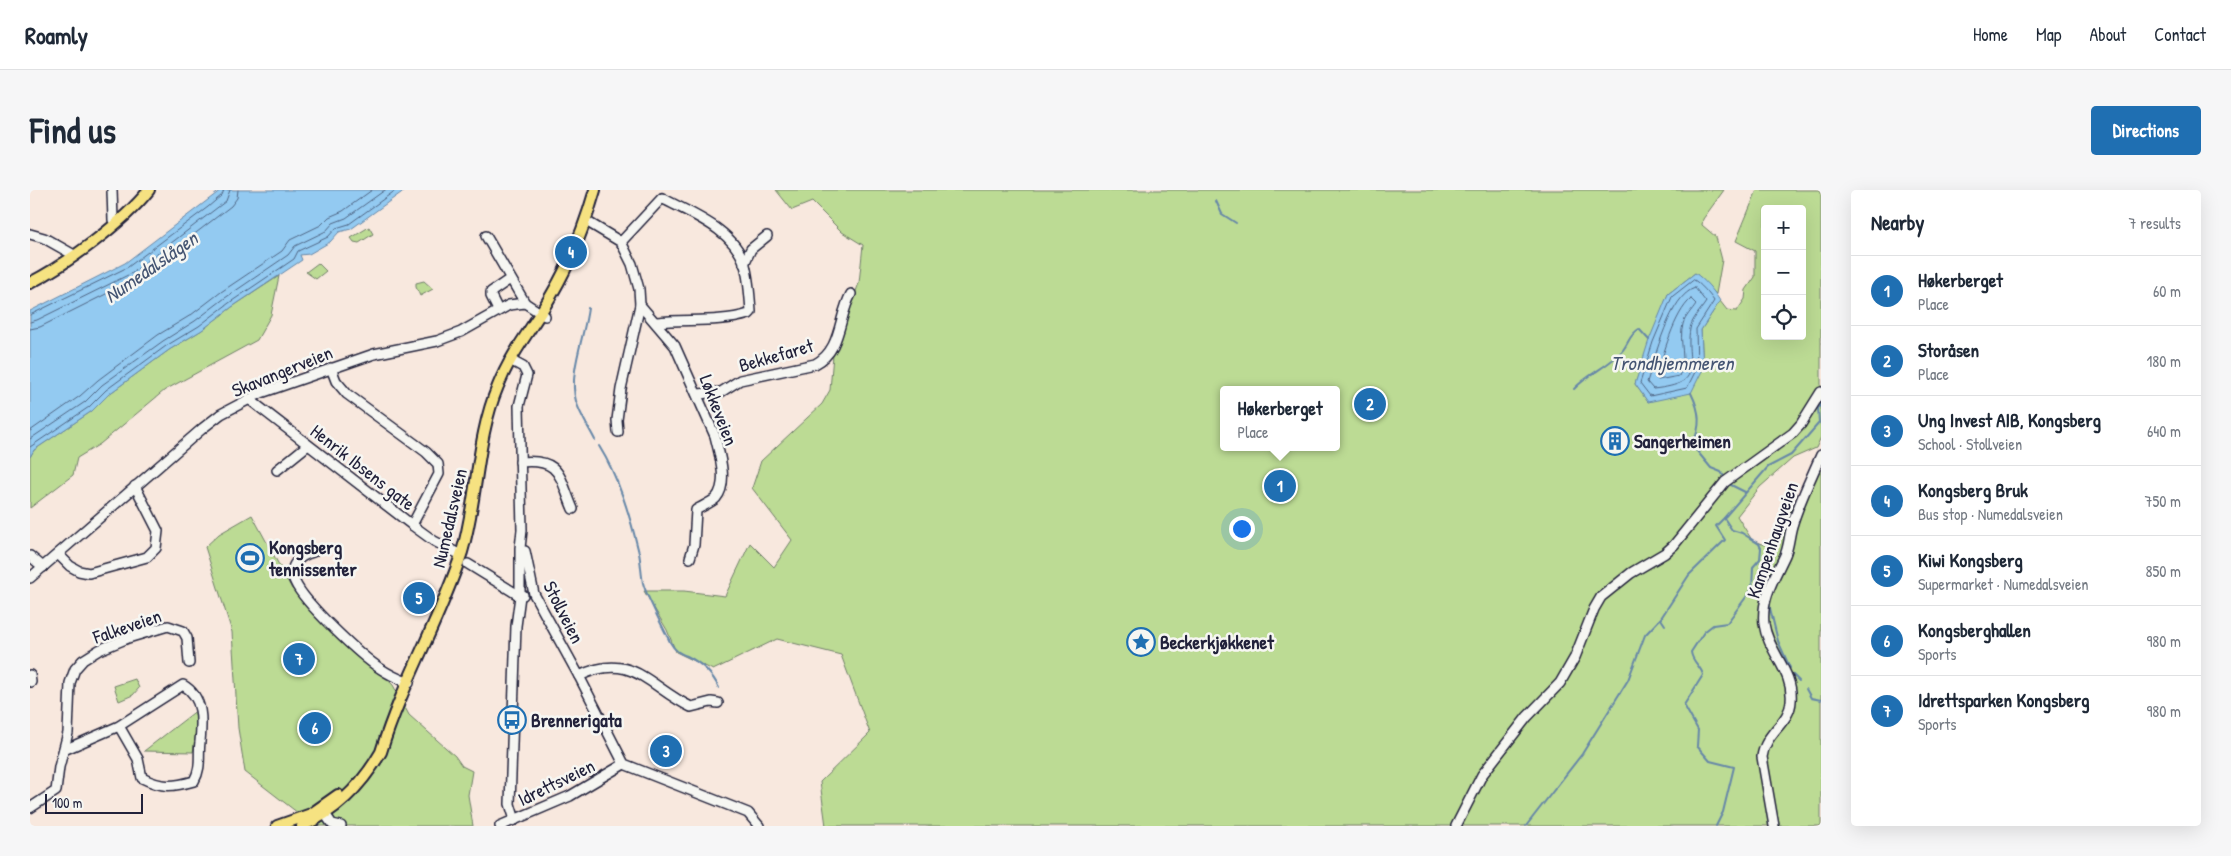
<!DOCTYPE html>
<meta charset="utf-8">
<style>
body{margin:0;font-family:"Patrick Hand",sans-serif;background:#f6f6f7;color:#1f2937}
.controls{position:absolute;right:15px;top:15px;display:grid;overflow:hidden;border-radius:5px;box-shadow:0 5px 20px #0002}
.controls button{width:45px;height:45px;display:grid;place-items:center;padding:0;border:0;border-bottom:1px solid #e0e1e3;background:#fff;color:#1f2937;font:25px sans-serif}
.scale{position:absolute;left:15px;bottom:12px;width:98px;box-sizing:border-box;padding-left:5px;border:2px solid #22223b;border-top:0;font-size:14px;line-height:18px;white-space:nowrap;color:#22223b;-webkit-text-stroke:4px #f6f6f2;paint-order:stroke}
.you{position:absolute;left:1211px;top:338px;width:18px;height:18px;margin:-12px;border:4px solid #fff;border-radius:50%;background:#1a73e8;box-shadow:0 0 0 8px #1a73e833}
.badge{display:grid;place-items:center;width:32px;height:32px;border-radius:50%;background:#1f6fb2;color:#fff;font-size:16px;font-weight:700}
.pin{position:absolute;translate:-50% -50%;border:2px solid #fff;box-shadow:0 1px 5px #0006}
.popup{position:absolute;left:1190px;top:196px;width:120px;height:65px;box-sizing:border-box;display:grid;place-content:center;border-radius:5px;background:#fff;filter:drop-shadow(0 1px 4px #0005);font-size:16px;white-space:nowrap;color:#747a83}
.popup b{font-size:19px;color:#1f2937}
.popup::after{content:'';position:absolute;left:50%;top:100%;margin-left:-10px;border:10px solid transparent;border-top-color:#fff}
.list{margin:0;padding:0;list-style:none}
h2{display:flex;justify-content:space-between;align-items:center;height:65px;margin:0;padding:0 20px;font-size:21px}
h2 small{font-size:16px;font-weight:400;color:#747a83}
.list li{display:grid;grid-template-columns:32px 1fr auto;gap:15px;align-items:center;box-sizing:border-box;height:70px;padding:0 20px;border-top:1px solid #e0e1e3}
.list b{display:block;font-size:19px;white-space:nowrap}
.list p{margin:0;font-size:16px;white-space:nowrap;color:#747a83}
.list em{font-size:16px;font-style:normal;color:#747a83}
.icon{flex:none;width:28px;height:28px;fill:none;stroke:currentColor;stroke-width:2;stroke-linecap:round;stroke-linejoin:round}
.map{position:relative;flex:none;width:1791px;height:636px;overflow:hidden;border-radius:5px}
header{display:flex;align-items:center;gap:30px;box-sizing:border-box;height:70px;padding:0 25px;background:#fff;border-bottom:1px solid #e0e1e3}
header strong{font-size:24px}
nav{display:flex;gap:28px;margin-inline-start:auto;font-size:18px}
.intro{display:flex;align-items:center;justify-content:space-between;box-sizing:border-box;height:120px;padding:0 30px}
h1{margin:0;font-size:35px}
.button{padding:12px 22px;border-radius:5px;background:#1f6fb2;color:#fff;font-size:18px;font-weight:700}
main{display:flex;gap:30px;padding:0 30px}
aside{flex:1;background:#fff;border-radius:5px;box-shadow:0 5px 20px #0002}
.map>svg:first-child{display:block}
.green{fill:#bcdb94;stroke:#6f7e68;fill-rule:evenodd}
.water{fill:#93caf1;stroke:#6687a8}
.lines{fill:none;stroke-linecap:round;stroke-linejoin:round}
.shore{stroke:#4f6584;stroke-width:1}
.stream{stroke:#6687a8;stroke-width:2}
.minor-casing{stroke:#22223b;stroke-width:12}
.major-casing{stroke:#22223b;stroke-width:14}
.minor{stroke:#f6f6f2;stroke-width:9}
.major{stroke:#f6e281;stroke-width:10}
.labels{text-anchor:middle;stroke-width:5;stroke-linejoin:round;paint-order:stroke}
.street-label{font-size:19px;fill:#22223b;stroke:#f6f6f2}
.poi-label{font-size:19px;font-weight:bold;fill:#22223b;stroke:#f6f6f2;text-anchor:start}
.water-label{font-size:20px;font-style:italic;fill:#445472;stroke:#f6f6f2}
</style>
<header>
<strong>Roamly</strong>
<nav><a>Home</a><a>Map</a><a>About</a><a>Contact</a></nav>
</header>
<div class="intro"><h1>Find us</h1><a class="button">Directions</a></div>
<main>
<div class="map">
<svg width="1791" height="636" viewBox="0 0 1791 636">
<rect width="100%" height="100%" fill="#f8e8de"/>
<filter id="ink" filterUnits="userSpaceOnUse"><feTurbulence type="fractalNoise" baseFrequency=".02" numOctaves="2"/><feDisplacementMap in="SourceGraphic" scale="10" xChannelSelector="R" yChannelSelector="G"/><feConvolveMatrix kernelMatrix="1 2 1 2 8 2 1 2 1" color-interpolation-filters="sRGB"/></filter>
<g filter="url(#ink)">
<g class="green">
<path d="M 746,0 L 1694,0 L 1673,29 L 1672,35 L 1686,47 L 1692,70 L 1686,104 C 1678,97 1674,89 1665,83 L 1638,104 L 1605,194 L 1618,212 L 1673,179 L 1671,140 L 1690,111 L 1697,120 L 1707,121 L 1715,109 L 1716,100 L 1725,87 L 1725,61 L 1706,51 L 1727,0 L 1791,0 L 1791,247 L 1786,258 L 1763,268 L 1730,297 L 1707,326 L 1722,350 L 1734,355 L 1752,337 L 1774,295 L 1791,272 L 1791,636 L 796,636 L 790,592 L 840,543 L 811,465 L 747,449 L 683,480 L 646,462 L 637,440 L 614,401 L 654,401 L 695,406 L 720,353 L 744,377 L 762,350 L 722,298 L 731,271 L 792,214 L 800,200 L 803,165 L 829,93 L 833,55 L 812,42 L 782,12 L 762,20 ZM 1735,19 L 1772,19 L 1772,146 L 1735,146 ZM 1194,200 L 1306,200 L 1306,257 L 1194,257 Z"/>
<polygon points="339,37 343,44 329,53 324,52 321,48"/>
<polygon points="288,73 296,81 286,89 276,82"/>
<polygon points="249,86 241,125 227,150 135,200 70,254 47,268 43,285 0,318 0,267 4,260 62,221 79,204 139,160 172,140 202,117"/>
<polygon points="394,91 403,99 390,106 386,97 386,93"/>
<polygon points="222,325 262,399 363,495 379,525 425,566 432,576 442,581 438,605 443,636 274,636 268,623 215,582 208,538 202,442 175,357 189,344"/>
<polygon points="105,489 109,498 103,505 89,511 84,496"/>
<polygon points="167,520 168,532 163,562 114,561"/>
</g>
<g class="water">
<polygon points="191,0 375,0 321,39 309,42 300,52 279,64 270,65 272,70 202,117 172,140 139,160 79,204 62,221 4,260 0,267 0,121 95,73"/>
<path d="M 1665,83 C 1675,90 1684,101 1690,111 L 1671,140 L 1673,179 L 1661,203 L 1618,212 L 1605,194 L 1619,150 L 1638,104 Z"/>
</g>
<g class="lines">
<g class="shore">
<path d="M 1664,90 C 1669,92 1681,106 1684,111 L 1666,139 L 1667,178 L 1657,198 L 1620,206 L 1610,193 L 1623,152 L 1642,107 Z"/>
<path d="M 1665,98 L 1676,112 C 1671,120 1661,130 1660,139 C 1654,176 1678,193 1623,199 L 1617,192 C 1625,168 1640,105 1665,98 Z"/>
<path d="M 1661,109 L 1666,114 C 1662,120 1655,127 1653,134 C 1648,152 1658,170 1649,186 L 1628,190 L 1626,188 C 1633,166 1644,123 1661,109 Z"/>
<polyline points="0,125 98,77 178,17 192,5 194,0"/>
<polyline points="0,132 7,130 102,83 196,11 200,0"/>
<polyline points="0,139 10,137 106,89 201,16 207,8 208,0"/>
<polyline points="0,241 50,206 68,190 128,145 161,125 191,102 252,61 260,50 291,35 299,27 313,21 342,0"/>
<polyline points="0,249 55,212 72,195 133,151 165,131 195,108 258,65 265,56 296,41 303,33 316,28 355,0"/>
<polyline points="0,257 59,217 76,200 136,156 169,136 199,113 264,69 268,61 298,47 306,38 319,34 366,0"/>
</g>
<g class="stream">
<polyline points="1186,11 1192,24 1206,33"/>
<path d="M 558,118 C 555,145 538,184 546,211 C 550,225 559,238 565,250"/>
<path d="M 1544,199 C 1558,184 1581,175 1593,160 C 1599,152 1600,144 1609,139 L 1619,150"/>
<path d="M 1661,203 C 1670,221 1672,236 1662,255 L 1681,278 L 1691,282 L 1695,288"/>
<path d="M 569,256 C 589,288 600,326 609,363 C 611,373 611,383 613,393 C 617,408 633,437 640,452 C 645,461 649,463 657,466 C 671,473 683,485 689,498"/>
<polyline points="1699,294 1715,302"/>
<polyline points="1720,403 1725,406 1734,407"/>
<polyline points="1739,414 1748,451 1760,478"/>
<polyline points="1631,429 1635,435"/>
<polyline points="1761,483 1769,491"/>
<polyline points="1776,499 1781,508 1791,510"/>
<polyline points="1496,636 1552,564 1598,490 1615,445 1631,428 1659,385 1695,350 1686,336 1694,328"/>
<path d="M 1686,636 L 1693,622 L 1704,577 L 1680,571 L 1667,556 L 1668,540 L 1654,515 L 1673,485 C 1671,476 1662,472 1661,462 L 1674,442 L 1683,435 L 1697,433 L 1722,399 L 1723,377 L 1730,369 L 1731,358 L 1729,354 L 1712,343 L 1702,340 L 1694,328 L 1738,277 L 1761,265 L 1789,233 L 1788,218 L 1791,215"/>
</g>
<defs>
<g id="minor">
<polyline points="82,0 83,30"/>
<polyline points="556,31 591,52 602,74 609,99 610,115 591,199 587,230 588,242"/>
<polyline points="0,44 14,48 44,65"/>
<polyline points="456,46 495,113"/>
<path d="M 591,52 L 632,8 C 661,24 704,39 715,75 C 719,90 720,107 721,122 L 719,124 C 689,133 658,129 627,132"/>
<polyline points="714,74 721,59 737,46"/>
<path d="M 610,115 L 645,156 L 685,246 C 689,263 699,293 686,308 C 681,313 672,316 666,320 L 664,355 L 660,368"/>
<polyline points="468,120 461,106 461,102 480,89"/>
<polyline points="480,170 493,177 497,185 489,216 492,340 490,358 490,406 486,436 480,614 485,630"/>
<polyline points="301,178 306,191 317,204 396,262 408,274 409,284 382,335"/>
<path d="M 668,204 L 691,202 L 710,190 L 785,174 C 812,160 808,127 821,104"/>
<polyline points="219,209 382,335 404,351 431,365"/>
<path d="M 490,272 C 531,268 529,286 543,319"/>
<polyline points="247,280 278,255"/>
<polyline points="495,361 504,404 549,486 594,574 718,623 729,636"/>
<path d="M 283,362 C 269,366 257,376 265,392 C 274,413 331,466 351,479 C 360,485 369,489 379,493"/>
<polyline points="28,364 40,376 49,381 59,383 117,367 126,358 128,341 105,296"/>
<polyline points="0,366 13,377"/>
<polyline points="438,374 490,406 493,405"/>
<polyline points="0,388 173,238 191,224 231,203 344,164 407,151 431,142 479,115 495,113 515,126"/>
<polyline points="0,485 1,492"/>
<path d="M 549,486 C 602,460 619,497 661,517 L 681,512 L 688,513"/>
<path d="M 34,560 L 89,536 L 153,495 C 174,507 172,532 170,552 C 168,566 172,577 164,591 C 143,597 132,598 112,588 L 108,569 L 89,536"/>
<polyline points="0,618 26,601 29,577 38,543 40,493 45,479 53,470 69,460 98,448 138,436 153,441 157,448 159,473"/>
<polyline points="291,618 302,634 311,636"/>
<polyline points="470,636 540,606 594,574"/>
<polyline points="1426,636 1452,585 1497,527 1530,493 1545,467 1564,419 1571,407 1601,383 1635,363 1644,355 1695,292 1763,243 1771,234 1791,202"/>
<path d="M 1744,636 L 1732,567 C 1735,542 1760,533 1761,511 C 1764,482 1738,462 1734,434 C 1731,408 1745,387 1755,365 C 1759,356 1759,346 1762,336 C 1769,312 1781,288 1791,265"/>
</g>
<g id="major">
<path d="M 0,93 C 37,74 93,33 119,0"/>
<polyline points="247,636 281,624 308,605"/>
<path d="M 272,636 C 307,621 332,595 351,562 C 372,493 410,430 432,362 C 448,308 446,248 468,196 C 482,161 504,136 522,104 C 542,70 554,38 565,0"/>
</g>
</defs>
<use href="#minor" class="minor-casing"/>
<use href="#major" class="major-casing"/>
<use href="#minor" class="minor"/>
<use href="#major" class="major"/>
</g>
</g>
<defs>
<symbol id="building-ring" viewBox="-11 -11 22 22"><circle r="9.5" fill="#f6f6f2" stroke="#1f6fb2" stroke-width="1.5"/><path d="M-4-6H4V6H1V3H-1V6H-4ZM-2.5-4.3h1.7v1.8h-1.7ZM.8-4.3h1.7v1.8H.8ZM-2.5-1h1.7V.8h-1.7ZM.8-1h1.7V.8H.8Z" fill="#1f6fb2"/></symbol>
<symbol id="stadium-ring" viewBox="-11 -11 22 22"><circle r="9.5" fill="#f6f6f2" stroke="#1f6fb2" stroke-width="1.5"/><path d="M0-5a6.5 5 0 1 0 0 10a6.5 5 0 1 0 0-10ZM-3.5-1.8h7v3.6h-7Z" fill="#1f6fb2"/></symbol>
<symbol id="sight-ring" viewBox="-11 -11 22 22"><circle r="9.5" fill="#f6f6f2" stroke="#1f6fb2" stroke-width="1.5"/><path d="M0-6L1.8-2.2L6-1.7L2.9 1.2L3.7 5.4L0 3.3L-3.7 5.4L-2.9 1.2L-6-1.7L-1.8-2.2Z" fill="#1f6fb2"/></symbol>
<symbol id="bus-ring" viewBox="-11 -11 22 22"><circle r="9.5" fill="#f6f6f2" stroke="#1f6fb2" stroke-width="1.5"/><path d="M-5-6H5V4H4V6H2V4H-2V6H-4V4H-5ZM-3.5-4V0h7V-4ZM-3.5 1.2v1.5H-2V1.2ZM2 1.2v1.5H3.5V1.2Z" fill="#1f6fb2"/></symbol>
</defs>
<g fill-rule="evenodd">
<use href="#building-ring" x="1569" y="235" width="32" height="32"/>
<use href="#stadium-ring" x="204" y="352" width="32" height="32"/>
<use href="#sight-ring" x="1095" y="436" width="32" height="32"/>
<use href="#bus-ring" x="466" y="514" width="32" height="32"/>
</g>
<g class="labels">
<g class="street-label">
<text transform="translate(746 165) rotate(-16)" y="7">Bekkefaret</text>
<text transform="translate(252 181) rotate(-22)" y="7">Skavangerveien</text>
<text transform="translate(689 220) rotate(69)" y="7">Løkkeveien</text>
<text transform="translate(333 277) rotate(38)" y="7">Henrik Ibsens gate</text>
<text transform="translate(419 328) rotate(-77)" y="7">Numedalsveien</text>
<text transform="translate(1742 350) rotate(-71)" y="7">Kampenhaugveien</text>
<text transform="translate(534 422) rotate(63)" y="7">Stollveien</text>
<text transform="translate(97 436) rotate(-19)" y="7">Falkeveien</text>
<text transform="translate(526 592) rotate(-26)" y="7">Idrettsveien</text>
</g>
<g class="poi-label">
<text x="1604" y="258">Sangerheimen</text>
<text x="239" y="364">Kongsberg<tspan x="239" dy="22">tennissenter</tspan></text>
<text x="1130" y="459">Beckerkjøkkenet</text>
<text x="501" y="537">Brennerigata</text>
</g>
<g class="water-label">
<text transform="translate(121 77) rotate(-35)" y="7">Numedalslågen</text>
<text x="1642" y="180">Trondhjemmeren</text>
</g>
</g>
</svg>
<div class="controls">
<button>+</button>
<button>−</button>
<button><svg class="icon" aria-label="locate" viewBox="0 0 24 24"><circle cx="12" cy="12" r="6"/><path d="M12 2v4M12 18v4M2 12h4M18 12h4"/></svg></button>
</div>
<div class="scale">100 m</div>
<div class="you"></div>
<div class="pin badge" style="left:1250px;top:296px">1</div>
<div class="popup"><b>Høkerberget</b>Place</div>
<div class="pin badge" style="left:1340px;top:214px">2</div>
<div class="pin badge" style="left:636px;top:561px">3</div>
<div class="pin badge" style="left:541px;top:62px">4</div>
<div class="pin badge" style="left:389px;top:408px">5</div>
<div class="pin badge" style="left:285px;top:538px">6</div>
<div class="pin badge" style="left:269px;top:469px">7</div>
</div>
<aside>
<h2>Nearby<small>7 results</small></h2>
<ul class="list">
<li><span class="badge">1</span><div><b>Høkerberget</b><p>Place</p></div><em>60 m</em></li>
<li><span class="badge">2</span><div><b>Storåsen</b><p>Place</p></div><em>180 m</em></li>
<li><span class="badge">3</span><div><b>Ung Invest AIB, Kongsberg</b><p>School · Stollveien</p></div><em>640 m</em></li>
<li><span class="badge">4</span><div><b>Kongsberg Bruk</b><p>Bus stop · Numedalsveien</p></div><em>750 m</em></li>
<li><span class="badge">5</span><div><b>Kiwi Kongsberg</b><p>Supermarket · Numedalsveien</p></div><em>850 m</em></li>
<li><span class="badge">6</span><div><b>Kongsberghallen</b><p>Sports</p></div><em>980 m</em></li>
<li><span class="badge">7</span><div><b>Idrettsparken Kongsberg</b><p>Sports</p></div><em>980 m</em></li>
</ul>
</aside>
</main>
